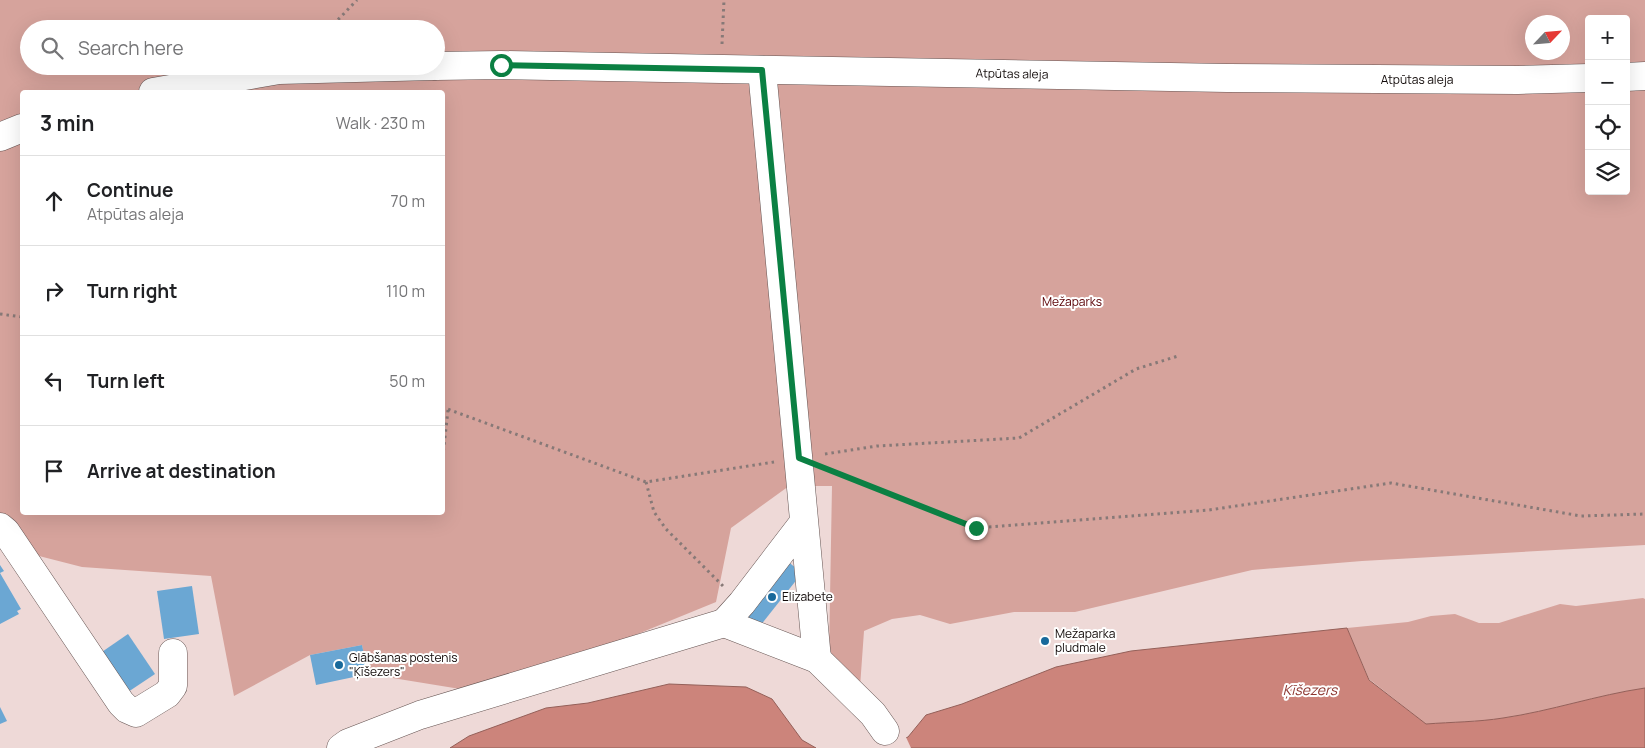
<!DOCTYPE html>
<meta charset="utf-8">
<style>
body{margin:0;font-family:Manrope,sans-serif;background:#f6f6f6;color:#202124}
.controls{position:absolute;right:15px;top:15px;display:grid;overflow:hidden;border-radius:5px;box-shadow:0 5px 20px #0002}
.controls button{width:45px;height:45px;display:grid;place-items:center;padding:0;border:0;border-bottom:1px solid #e0e0e0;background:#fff;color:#202124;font:25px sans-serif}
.compass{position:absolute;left:1525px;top:15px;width:45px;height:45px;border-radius:50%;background:#fff;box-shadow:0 5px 20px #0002;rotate:64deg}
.stop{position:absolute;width:15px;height:15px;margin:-11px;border:4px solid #0b8043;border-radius:50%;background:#fff}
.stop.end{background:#0b8043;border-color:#fff;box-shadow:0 1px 5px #0008}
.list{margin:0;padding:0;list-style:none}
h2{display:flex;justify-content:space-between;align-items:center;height:65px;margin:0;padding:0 20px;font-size:21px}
h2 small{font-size:16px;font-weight:400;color:#757577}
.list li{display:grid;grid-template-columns:32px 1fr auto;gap:15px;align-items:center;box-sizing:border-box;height:90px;padding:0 20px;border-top:1px solid #e0e0e0}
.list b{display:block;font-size:19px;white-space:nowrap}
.list p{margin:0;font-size:16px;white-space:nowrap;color:#757577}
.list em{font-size:16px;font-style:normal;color:#757577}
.icon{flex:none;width:28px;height:28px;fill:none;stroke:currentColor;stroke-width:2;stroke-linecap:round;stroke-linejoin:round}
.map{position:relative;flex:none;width:1645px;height:748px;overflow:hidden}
.search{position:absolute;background:#fff;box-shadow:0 5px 20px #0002;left:20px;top:20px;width:425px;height:55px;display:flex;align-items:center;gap:12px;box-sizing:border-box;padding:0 18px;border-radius:28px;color:#757577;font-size:19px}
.panel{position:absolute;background:#fff;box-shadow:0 5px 20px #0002;left:20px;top:90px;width:425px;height:425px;border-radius:5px}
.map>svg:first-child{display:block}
.green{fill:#d6a39c;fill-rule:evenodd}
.water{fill:#cc847b;stroke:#946059}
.pier{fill:#eed9d7}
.building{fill:#6ba7d3}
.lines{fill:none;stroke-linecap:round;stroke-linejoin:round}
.minor-casing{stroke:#655452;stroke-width:29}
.path{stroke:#877977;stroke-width:3;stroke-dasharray:2.5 4;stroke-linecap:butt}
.minor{stroke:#fff;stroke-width:28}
.route{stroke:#0b8043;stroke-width:6}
.poi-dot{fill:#18699b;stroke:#fff;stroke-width:2}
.labels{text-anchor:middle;stroke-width:4;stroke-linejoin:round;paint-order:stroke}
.street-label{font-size:12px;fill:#120b0a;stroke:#fff}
.park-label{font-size:12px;fill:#5a0004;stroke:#fff}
.poi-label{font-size:12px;fill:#120b0a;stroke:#fff;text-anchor:start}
.water-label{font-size:14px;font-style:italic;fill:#8d3630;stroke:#fff}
</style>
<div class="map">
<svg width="1645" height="748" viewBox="0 0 1645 748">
<rect width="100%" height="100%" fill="#eed9d7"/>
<g class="green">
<path d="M 0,0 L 1645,0 L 1645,545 L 1362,561 L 1252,570 L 1075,612 L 1014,612 L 950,624 L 920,615 L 892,619 L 864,631 L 860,687 L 829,654 L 832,486 L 789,486 L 731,528 L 716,602 L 491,694 L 368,674 L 362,645 L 310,655 L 234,696 L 211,576 L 82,567 L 0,546 ZM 1589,19 L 1626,19 L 1626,191 L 1589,191 ZM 1532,22 L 1562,22 L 1562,52 L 1532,52 ZM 29,29 L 436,29 L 436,66 L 29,66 ZM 22,92 L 442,92 L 442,512 L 22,512 Z"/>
<path d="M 1643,598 L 1645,599 L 1645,688 C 1597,695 1551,711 1503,718 C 1478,722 1452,722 1426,724 L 1369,679 L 1347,628 L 1408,622 L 1431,616 L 1455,614 L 1479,623 L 1499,623 L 1560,604 L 1576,606 Z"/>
</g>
<g class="water">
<path d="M 1347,628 L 1369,680 L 1426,724 C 1452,722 1478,722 1503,718 C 1551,711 1597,695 1645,688 L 1645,748 L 884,748 L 908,737 L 926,715 L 962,704 L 1056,667 L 1131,651 Z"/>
<polygon points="669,684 746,687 772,699 802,740 816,748 450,748 469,736 546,708 588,703"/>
</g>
<polygon class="pier" points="905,735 911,748 881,748 883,746"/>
<g class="building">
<polygon points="786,560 802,573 756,631 740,618"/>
<polygon points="0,565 4,571 0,573 21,609 17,611 19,614 0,624"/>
<polygon points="192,586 199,634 164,639 157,591"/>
<polygon points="128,634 155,674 122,696 96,656"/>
<polygon points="362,645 368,674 316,685 310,655"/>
<polygon points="0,707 7,721 0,724"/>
</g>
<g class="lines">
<defs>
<g id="minor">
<polyline points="436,66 501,65 1227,78 1518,80 1589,78"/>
<polyline points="762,70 817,659 724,623 742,603 804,522"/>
<polyline points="1626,77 1645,76"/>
<polyline points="153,92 279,70 433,66"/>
<polyline points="0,137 22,128"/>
<polyline points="0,527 6,532 121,703 127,709 136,713 167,694 173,686 173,653"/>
<polyline points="817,659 873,714 885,731"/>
<polyline points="341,748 348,743 420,715 724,623"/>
</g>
</defs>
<use href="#minor" class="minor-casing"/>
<g class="path">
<polyline points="329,29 357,0"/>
<polyline points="722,44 724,0"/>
<polyline points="0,314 22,317"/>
<polyline points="442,407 646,482 774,462"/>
<polyline points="825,454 877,446 1019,438 1136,369 1178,356"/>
<polyline points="442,464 448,410"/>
<polyline points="825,468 976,528 1209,510 1391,483 1581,516 1645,514"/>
<polyline points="646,482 654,512 666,529 723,586"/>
</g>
<use href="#minor" class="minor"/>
</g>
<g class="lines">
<polyline class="route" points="501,65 762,70 799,458 976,528"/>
</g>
<g class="poi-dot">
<circle cx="772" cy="597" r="5"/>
<circle cx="1045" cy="641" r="5"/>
<circle cx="339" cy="665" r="5"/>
</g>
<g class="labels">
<g class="street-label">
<text transform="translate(1012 74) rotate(1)" y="4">Atpūtas aleja</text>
<text x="1417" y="84">Atpūtas aleja</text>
</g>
<g class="park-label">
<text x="1072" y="306">Mežaparks</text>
</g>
<g class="poi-label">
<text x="782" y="601">Elizabete</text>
<text x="1055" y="638">Mežaparka<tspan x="1055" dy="14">pludmale</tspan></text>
<text x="349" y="662">Glābšanas postenis<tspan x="349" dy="14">"Ķīšezers"</tspan></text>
</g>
<g class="water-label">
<text x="1310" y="695">Ķīšezers</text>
</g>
</g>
</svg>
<div class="controls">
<button>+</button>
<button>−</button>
<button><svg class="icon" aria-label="locate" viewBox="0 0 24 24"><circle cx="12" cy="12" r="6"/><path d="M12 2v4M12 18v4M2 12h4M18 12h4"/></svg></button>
<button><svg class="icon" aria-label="layers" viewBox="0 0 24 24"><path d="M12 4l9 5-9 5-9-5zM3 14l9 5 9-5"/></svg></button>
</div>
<svg class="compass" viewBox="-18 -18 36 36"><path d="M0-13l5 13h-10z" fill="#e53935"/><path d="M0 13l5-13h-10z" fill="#757577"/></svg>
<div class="stop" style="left:501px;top:65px"></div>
<div class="stop end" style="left:976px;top:528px"></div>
<div class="search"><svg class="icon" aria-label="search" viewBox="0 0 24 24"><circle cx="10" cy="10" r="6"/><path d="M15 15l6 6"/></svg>Search here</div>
<section class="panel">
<h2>3 min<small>Walk · 230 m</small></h2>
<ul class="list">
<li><svg class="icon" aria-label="ahead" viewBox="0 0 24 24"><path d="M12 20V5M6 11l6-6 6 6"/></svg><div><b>Continue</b><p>Atpūtas aleja</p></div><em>70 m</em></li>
<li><svg class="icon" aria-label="right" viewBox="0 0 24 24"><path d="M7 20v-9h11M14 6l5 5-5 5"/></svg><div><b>Turn right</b></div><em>110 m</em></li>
<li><svg class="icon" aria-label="left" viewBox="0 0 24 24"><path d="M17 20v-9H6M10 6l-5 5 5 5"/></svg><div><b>Turn left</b></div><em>50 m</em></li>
<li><svg class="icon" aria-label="arrive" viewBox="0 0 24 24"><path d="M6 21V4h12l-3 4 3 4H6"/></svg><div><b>Arrive at destination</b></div></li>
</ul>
</section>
</div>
